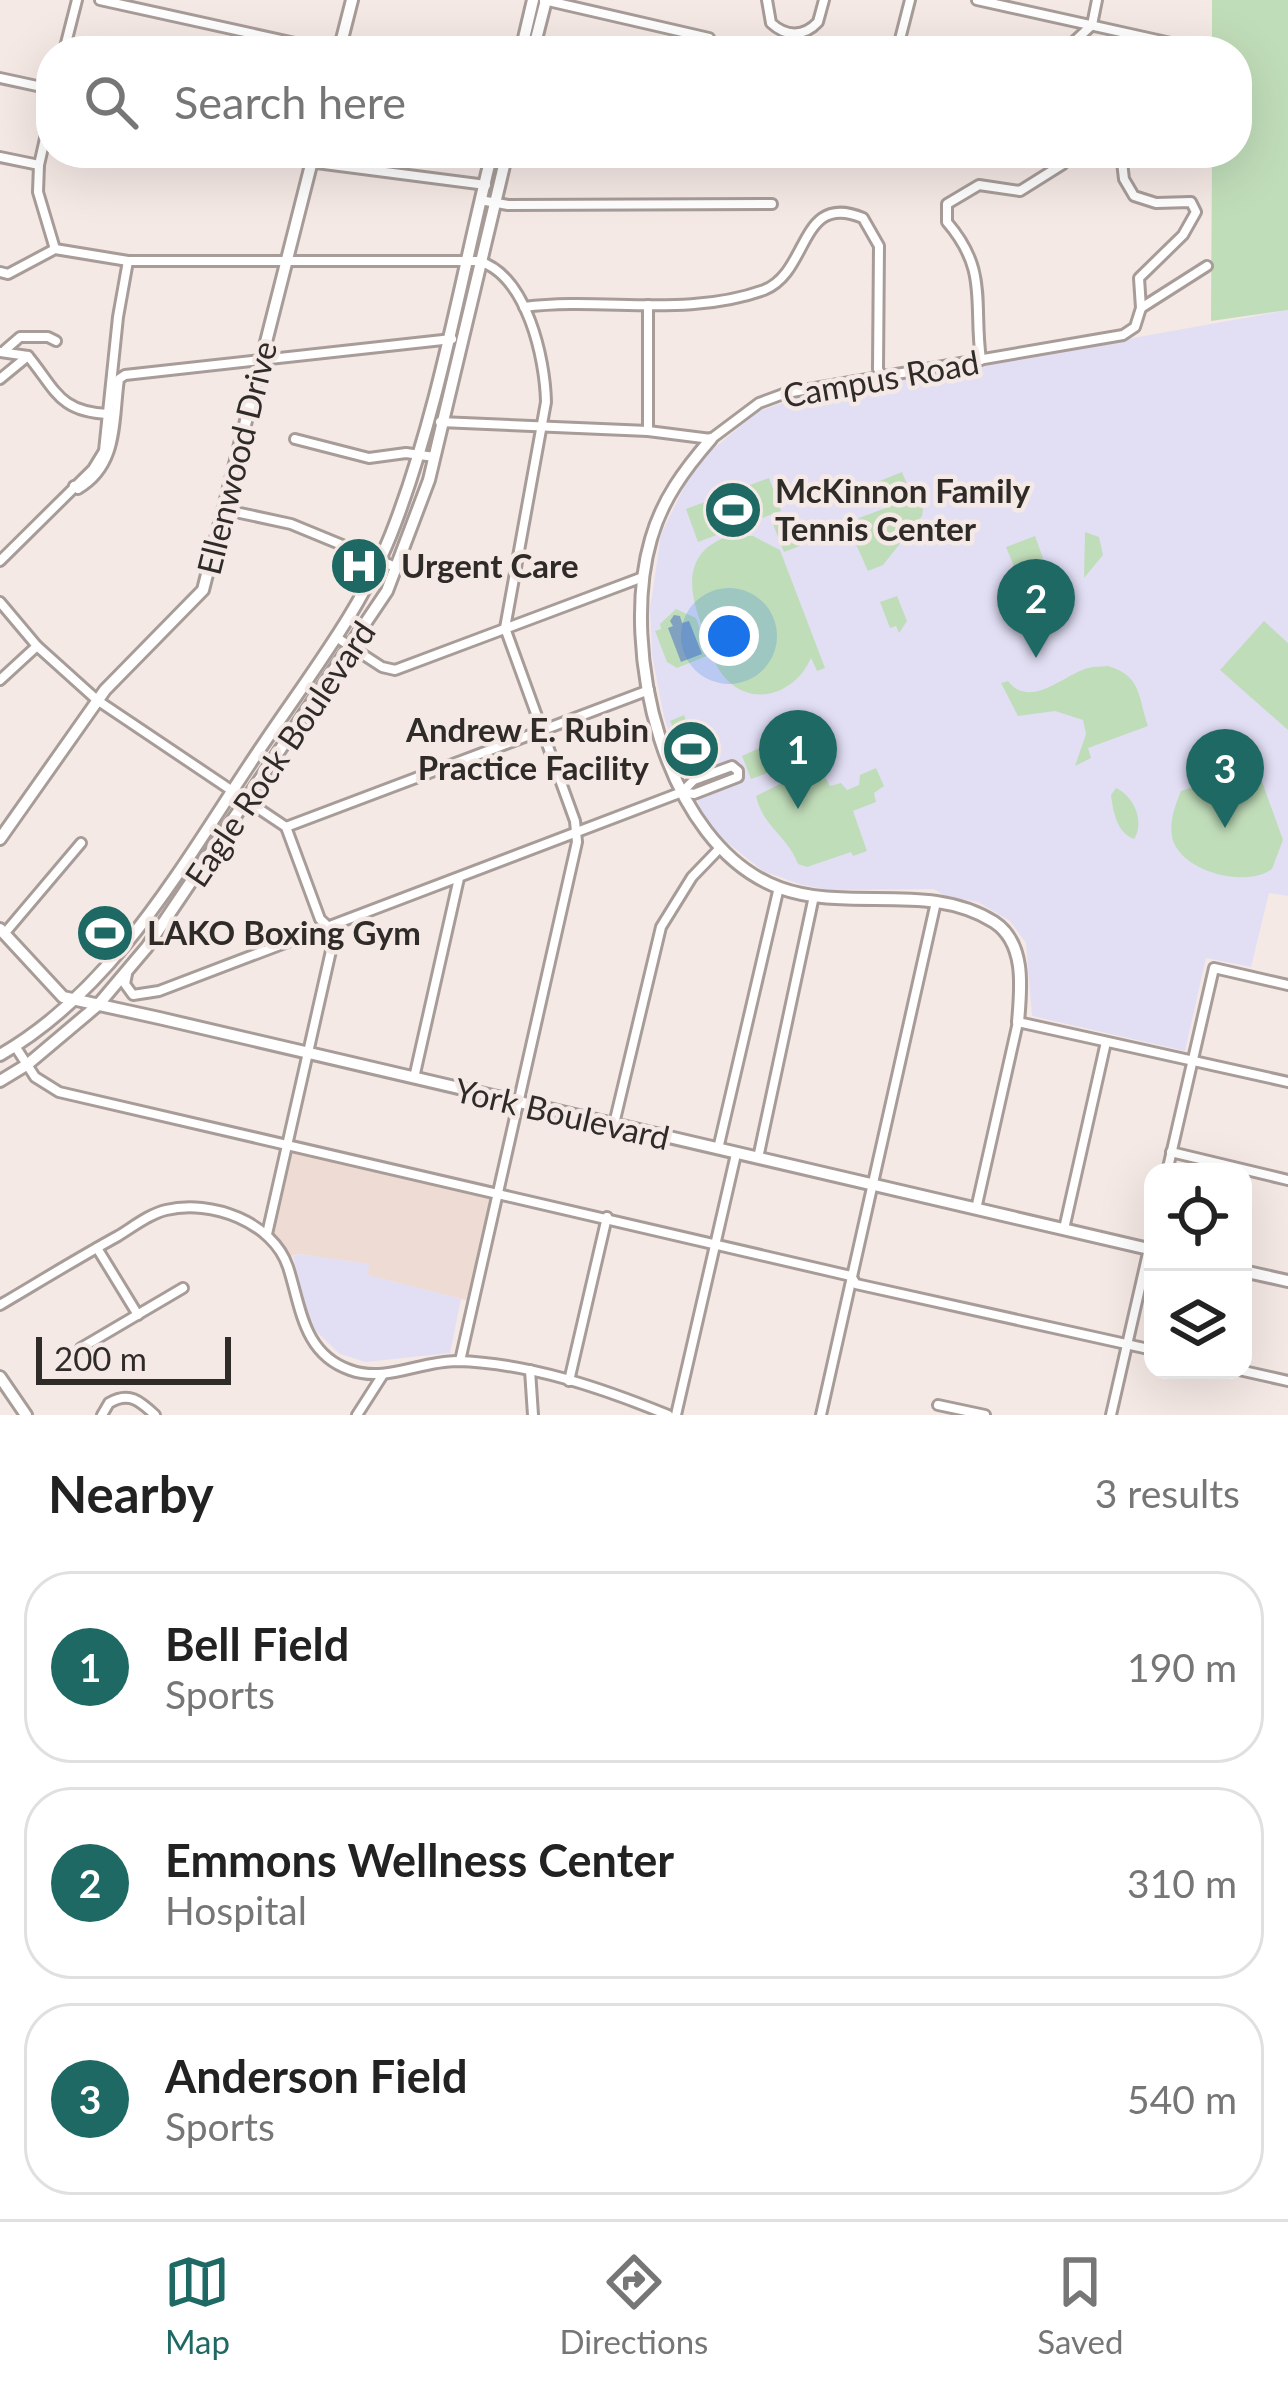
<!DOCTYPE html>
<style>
body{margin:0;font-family:Lato,sans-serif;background:#f6f6f6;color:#222}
.controls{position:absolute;right:36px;bottom:36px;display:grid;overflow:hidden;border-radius:24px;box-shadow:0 12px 48px #0002}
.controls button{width:108px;height:108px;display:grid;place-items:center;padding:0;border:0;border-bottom:3px solid #e0e0e0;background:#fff;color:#222;font:60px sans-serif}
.scale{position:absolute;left:36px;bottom:30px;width:195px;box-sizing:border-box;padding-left:12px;border:6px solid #2f2b29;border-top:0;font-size:33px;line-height:42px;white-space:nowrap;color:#2f2b29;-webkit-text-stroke:9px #f5e9e5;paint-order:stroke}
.you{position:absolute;left:729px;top:636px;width:42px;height:42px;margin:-30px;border:9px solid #fff;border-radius:50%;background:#1a73e8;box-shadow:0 0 0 18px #1a73e833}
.badge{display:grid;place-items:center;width:78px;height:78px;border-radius:50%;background:#1e6963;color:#fff;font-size:39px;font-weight:700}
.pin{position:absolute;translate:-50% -99px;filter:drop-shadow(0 3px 6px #0008)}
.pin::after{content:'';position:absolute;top:63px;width:42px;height:36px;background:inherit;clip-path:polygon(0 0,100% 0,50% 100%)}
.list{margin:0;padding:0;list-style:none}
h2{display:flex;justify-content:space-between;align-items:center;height:156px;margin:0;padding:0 48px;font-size:51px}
h2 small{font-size:39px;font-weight:400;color:#767676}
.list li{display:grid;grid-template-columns:78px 1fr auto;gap:36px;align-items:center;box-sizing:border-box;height:192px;margin:0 24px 24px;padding:0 24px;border:3px solid #e0e0e0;border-radius:48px}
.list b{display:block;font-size:45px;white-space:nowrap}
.list p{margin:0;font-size:39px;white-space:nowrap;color:#767676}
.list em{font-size:39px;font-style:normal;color:#767676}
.icon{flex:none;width:66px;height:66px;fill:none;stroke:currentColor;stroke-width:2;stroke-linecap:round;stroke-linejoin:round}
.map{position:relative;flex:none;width:1288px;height:1415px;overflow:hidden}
.search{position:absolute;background:#fff;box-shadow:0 12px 48px #0002;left:36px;right:36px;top:36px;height:132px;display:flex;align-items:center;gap:30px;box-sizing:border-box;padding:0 42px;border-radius:48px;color:#767676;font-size:45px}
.sheet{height:804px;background:#fff}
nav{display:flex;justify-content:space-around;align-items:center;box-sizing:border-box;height:168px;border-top:3px solid #e0e0e0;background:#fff;font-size:33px;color:#767676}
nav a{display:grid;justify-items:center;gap:6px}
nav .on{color:#1e6963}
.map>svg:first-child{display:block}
.built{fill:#eedbd4}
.education{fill:#e2dff5}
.green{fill:#c0ddb9}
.water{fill:#81a1c1}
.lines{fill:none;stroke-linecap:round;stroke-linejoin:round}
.street-casing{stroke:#a79c98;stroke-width:14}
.secondary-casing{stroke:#a79c98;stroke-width:16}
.street{stroke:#fff;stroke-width:8}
.secondary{stroke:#fff;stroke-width:10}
.labels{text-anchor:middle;stroke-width:9;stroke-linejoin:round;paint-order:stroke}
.street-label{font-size:33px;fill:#2f2b29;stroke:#f5e9e5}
.poi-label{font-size:33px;font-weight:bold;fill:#2f2b29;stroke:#f5e9e5;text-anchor:start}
</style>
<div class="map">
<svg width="1288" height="1415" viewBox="0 0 1288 1415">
<rect width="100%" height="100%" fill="#f5e9e5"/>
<polygon class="built" points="289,1145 495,1193 473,1302 367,1275 368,1264 299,1254 285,1257 269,1233"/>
<g class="education">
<polygon points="1288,310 1288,896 1269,893 1251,967 1206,958 1185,1051 1032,1016 1026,943 1010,921 978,902 945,896 934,889 831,890 802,885 763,871 719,836 701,810 687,771 681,768 664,717 652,655 650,609 661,534 687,481 713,449 759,411 794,399"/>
<polygon points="299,1254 369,1264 368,1275 461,1299 450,1353 366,1362 340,1354 316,1331 306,1307 293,1256"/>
</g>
<g class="green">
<polygon points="1212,0 1288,0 1288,310 1211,321 1212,153 1237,153 1237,51 1212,51"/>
<polygon points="902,472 911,494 873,508 865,487"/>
<polygon points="769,478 781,511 698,542 686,509"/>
<polygon points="912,498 923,509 922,516 883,565 868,571 850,531 861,526 859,518"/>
<polygon points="788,513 800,546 784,552 771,519"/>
<polygon points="1085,532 1099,537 1103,555 1084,578"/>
<path d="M 729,536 L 753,536 L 780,550 L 825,668 L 817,671 L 811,658 C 797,691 756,709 727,680 C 714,667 709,646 703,629 C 688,590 682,552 729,536 Z"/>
<polygon points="1035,536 1043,558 1015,569 1006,547"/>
<polygon points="897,596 907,621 899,633 896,626 890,628 880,602"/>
<polygon points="676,609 696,618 709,655 677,668 667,662 655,631 661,629 660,624"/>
<polygon points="1264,621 1288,643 1288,730 1220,670"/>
<path d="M 1108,666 C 1142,676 1138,697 1148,726 L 1088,748 L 1091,758 L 1075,766 L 1086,734 L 1083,720 L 1055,711 L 1018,716 L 1001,683 L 1008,681 C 1030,710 1063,675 1088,668 C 1094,666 1101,667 1108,666 Z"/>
<polygon points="684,715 699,754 688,758 670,721"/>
<polygon points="801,729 812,757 751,779 742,756"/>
<path d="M 818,765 L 830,786 L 841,783 L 847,790 L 859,785 L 860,775 L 876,768 L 884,786 L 874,793 L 876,802 L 853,811 L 867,851 L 853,856 L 851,852 L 807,867 L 798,864 C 787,835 763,827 756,796 Z"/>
<path d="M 1247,769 L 1260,776 L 1283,840 L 1272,869 C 1248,887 1192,874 1176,847 C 1166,831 1174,807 1181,791 Z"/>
<path d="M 1116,788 C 1134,796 1145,822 1134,839 C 1117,833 1113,812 1111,795 Z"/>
</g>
<polygon class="water" points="674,615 680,616 682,623 689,621 702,654 681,662 668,628 673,626 670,621"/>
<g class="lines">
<defs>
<g id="street">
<polyline points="100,0 331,51"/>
<polyline points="544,0 709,38"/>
<path d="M 767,0 L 771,23 C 786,37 804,37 818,22 L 824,0"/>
<polyline points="977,0 1207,51"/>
<polyline points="64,51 77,0"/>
<polyline points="897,51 910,0"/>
<polyline points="1064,51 1092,25 1097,0"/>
<polyline points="0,78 51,89"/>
<polyline points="51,112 39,165 38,192 55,249"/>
<polyline points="238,153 486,185"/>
<polyline points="1121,153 1124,179 1134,196 1156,203 1191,202 1196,212 1183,235 1139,278 1141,308"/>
<polyline points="0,157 39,165"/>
<polyline points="480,200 508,205 772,204"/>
<path d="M 0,272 L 8,274 L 55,249 L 128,261 L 479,261 C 527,276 545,358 546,402 L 505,628 L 575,821 L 577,842 L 460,1361"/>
<polyline points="648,305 648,431"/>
<path d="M 524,307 C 604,297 686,318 764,290 C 810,272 799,191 863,218 L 879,246 L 878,369 L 882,377"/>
<polyline points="5,350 20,337 48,337 56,341"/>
<path d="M 0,352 L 28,356 C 56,390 59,412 108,414"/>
<path d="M 981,360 C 973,302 989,271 947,222 L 947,204 L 979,185 L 1020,191 L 1063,164 L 1071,153"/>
<polyline points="0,379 28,356"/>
<polyline points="440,422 648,431 711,439 759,403 786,393 1123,335 1135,327 1141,308 1207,266"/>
<polyline points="295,439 369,458 406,453 434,457"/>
<path d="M 74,486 L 78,489 C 119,465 113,421 119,379 L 125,375 L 452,339"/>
<polyline points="226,510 291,524 398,568"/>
<polyline points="0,561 93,469 104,451 118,317 128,261"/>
<polyline points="0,602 37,646 97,700 286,827 320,919 335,933 267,1234"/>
<polyline points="336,637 382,667 395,670 643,577"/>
<polyline points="0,680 37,646"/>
<polygon points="732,766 738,771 738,777 694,794 682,792 694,780"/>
<polyline points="286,827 649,690"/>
<polyline points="4,934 81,843"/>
<polyline points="127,974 125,984 133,995 159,991 682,792"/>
<polyline points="15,1046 35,1077 59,1092 851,1276 856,1284 1153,1350"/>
<polyline points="414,1078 459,878"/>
<polyline points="614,1124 661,927 692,877 719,849"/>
<polyline points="718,1149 779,887"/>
<polyline points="1171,1152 1288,1180"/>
<polyline points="758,1158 814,896"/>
<polyline points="1167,1172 1214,968 1288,985"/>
<polyline points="976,1209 1018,1022 1288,1082"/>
<polyline points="1064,1229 1106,1042"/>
<polyline points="97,1248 138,1315"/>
<path d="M 0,1305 C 39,1282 78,1258 118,1236 C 133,1227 149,1214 166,1210 C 211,1199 273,1222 288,1267 C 301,1307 303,1354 350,1370 C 386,1383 420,1361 457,1361 C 529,1363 602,1388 668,1415"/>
<polyline points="81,1348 183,1288"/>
<polyline points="530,1370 533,1415"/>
<polyline points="1239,1370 1288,1381"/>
<polyline points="569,1381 607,1217"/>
<polyline points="938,1405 985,1415"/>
<path d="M 102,1415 L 109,1403 C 129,1391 140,1401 155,1415"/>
<polyline points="357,1415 382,1376"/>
<polyline points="676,1415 736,1154"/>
<polyline points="821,1415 936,902"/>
<polyline points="1111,1415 1153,1231"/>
</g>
<g id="secondary">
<polyline points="339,51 352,0"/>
<polyline points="521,51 533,0"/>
<polyline points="533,51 546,0"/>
<path d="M 711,439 C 684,470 662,500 651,539 C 619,648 664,846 780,888 C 849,913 929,881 994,922 C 1026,943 1021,988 1018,1022"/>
<polyline points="0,839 105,690 203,590 314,153"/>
<polyline points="0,929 63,997 159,1018 1153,1250"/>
<path d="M 0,1055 C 119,987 189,853 264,743 C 311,673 365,605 395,524 C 440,405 461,276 492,153"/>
<polyline points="0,1081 28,1064 98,1005 147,947 387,591 429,480 507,153"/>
<polyline points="1243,1271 1288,1281"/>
<polyline points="0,1377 26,1415"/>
</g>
</defs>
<use href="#street" class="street-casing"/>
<use href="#secondary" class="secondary-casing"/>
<use href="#street" class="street"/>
<use href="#secondary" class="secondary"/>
</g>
<defs>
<symbol id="stadium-disc" viewBox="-11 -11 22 22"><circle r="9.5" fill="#1e6963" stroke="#f5e9e5"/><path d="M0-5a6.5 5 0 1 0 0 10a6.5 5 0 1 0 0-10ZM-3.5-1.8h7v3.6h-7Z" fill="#fff"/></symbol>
<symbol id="hospital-disc" viewBox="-11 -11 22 22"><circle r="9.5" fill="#1e6963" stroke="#f5e9e5"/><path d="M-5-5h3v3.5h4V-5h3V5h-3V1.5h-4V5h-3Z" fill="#fff"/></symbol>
</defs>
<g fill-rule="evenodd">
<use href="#stadium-disc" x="700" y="477" width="66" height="66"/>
<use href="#hospital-disc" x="326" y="533" width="66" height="66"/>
<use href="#stadium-disc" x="658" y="716" width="66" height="66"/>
<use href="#stadium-disc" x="72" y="900" width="66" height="66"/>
</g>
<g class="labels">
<g class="street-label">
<text transform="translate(881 379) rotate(-10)" y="12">Campus Road</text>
<text transform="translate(237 458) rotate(-76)" y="12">Ellenwood Drive</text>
<text transform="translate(280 754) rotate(-56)" y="12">Eagle Rock Boulevard</text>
<text transform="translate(562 1114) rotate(13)" y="12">York Boulevard</text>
</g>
<g class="poi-label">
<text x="775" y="503">McKinnon Family<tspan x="775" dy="38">Tennis Center</tspan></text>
<text x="401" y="578">Urgent Care</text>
<text x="649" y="742" text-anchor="end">Andrew E. Rubin<tspan x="649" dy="38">Practice Facility</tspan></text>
<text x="147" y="945">LAKO Boxing Gym</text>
</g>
</g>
</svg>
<div class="controls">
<button><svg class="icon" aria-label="locate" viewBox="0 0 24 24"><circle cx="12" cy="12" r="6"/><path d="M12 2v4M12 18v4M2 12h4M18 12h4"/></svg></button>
<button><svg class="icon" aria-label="layers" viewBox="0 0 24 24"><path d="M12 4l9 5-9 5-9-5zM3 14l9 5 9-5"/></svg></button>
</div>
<div class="scale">200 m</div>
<div class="you"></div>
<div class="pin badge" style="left:798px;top:809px">1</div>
<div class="pin badge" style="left:1036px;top:658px">2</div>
<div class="pin badge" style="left:1225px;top:828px">3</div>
<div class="search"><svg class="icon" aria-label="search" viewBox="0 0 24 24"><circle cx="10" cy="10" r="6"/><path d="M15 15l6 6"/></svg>Search here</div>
</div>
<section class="sheet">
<h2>Nearby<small>3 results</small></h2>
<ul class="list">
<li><span class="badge">1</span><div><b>Bell Field</b><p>Sports</p></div><em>190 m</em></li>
<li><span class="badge">2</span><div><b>Emmons Wellness Center</b><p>Hospital</p></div><em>310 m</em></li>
<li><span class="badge">3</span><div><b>Anderson Field</b><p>Sports</p></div><em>540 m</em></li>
</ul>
</section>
<nav>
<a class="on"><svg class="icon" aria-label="map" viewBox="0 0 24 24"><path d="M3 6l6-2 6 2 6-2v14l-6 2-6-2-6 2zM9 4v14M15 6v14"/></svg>Map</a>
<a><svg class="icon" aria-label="directions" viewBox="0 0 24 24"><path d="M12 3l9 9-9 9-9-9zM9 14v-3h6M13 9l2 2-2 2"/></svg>Directions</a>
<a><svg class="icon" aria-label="saved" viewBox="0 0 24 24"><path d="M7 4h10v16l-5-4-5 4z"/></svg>Saved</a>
</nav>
